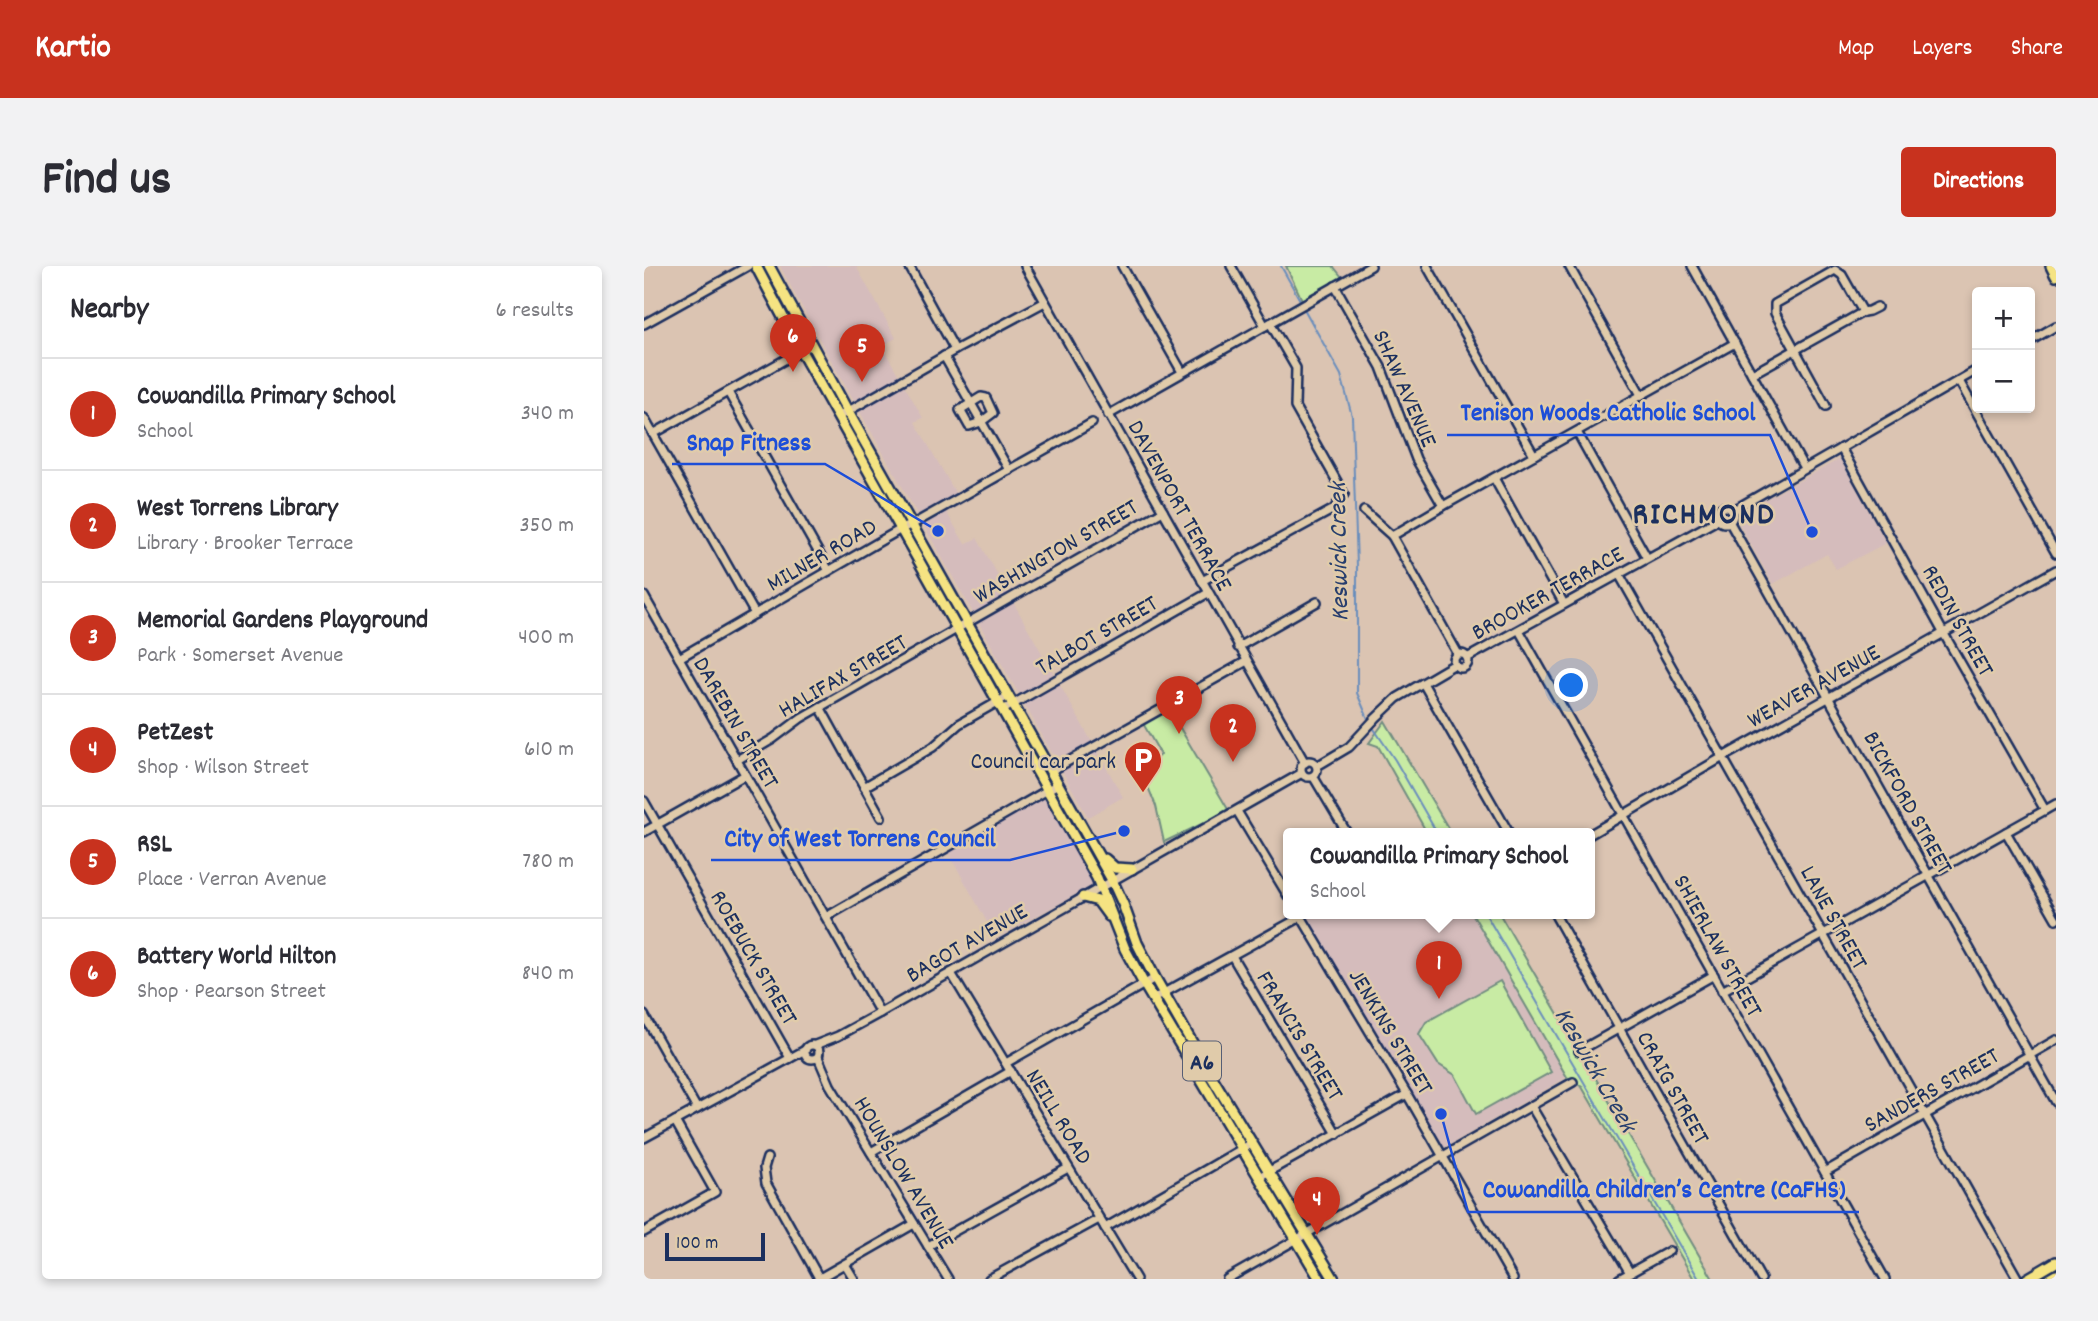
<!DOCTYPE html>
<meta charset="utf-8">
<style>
body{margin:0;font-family:Dekko,sans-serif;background:#f2f2f3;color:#2b2b33}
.controls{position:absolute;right:21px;top:21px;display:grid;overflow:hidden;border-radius:7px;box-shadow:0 4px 10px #0003}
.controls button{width:63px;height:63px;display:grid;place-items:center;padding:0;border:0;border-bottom:2px solid #e1e1e2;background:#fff;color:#2b2b33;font:35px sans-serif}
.scale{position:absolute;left:21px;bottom:18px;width:100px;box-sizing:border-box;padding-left:7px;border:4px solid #1b2f5e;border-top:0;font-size:19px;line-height:24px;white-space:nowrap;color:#1b2f5e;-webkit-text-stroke:5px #e0cbaa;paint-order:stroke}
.you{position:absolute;left:928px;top:420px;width:24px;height:24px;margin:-18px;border:5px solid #fff;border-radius:50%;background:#1a73e8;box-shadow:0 0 0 10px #1a73e833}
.badge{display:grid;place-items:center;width:46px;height:46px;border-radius:50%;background:#c8321e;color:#fff;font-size:23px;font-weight:700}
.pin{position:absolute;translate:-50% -58px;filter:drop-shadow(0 2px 4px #0008)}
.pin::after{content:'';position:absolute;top:37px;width:24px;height:21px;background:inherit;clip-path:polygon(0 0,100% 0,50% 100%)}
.popup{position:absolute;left:639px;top:562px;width:312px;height:91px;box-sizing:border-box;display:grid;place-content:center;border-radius:7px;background:#fff;filter:drop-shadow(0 2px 5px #0005);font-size:23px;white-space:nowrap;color:#7c7c81}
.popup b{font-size:26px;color:#2b2b33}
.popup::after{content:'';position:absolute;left:50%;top:100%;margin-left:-14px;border:14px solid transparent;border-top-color:#fff}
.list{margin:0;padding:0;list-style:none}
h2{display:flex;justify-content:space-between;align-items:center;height:91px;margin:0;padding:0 28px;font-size:30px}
h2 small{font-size:23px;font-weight:400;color:#7c7c81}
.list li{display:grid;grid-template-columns:46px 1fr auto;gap:21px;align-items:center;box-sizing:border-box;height:112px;padding:0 28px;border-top:2px solid #e1e1e2}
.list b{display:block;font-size:26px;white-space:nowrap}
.list p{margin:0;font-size:23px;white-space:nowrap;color:#7c7c81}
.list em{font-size:23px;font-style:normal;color:#7c7c81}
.map{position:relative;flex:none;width:1412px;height:1013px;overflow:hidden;border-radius:7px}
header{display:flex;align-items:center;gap:42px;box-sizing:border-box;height:98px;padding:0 35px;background:#c8321e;color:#fff}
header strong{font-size:33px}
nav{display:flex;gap:38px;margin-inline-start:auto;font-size:24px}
.intro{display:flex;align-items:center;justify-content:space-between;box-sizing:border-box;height:168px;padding:0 42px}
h1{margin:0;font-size:49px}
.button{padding:18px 32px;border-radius:7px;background:#c8321e;color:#fff;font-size:24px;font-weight:700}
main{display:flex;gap:42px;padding:0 42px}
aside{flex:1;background:#fff;border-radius:7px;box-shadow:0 4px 10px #0003}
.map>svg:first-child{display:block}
.built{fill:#d5bcbc}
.green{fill:#c8eba4;stroke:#728d81;stroke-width:2}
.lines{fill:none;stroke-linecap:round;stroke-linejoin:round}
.stream{stroke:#6b8ebc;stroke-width:2}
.minor-casing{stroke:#1b2f5e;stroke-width:12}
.major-casing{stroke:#1b2f5e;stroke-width:14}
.minor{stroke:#e0cbaa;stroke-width:7}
.major{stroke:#f5e382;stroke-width:9}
.labels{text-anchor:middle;stroke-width:5;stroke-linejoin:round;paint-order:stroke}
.shield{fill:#e0cbaa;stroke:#565e75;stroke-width:2}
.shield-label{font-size:23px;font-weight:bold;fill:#1b2f5e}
.street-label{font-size:24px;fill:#1b2f5e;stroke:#e0cbaa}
.poi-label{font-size:24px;fill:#1b2f5e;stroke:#e0cbaa;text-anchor:end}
.water-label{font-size:26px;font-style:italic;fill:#283f6e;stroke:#e0cbaa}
.district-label{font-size:32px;font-weight:bold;letter-spacing:2px;fill:#1b2f5e;stroke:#e0cbaa}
.leader{fill:none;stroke:#1d4ed8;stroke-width:2.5}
.callout-dot{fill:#1d4ed8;stroke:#e0cbaa;stroke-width:2.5}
.callout-label{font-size:26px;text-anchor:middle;font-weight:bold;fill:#1d4ed8;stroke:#e0cbaa;stroke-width:5;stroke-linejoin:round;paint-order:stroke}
</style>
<header>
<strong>Kartio</strong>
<nav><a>Map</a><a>Layers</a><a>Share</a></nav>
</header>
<div class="intro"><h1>Find us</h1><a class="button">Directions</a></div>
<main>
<aside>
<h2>Nearby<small>6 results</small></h2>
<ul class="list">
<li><span class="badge">1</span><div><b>Cowandilla Primary School</b><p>School</p></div><em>340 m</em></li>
<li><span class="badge">2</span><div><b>West Torrens Library</b><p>Library · Brooker Terrace</p></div><em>350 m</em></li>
<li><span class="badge">3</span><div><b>Memorial Gardens Playground</b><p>Park · Somerset Avenue</p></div><em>400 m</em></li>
<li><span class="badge">4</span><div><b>PetZest</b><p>Shop · Wilson Street</p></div><em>610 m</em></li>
<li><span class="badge">5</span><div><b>RSL</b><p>Place · Verran Avenue</p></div><em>780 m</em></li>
<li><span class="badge">6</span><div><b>Battery World Hilton</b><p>Shop · Pearson Street</p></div><em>840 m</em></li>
</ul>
</aside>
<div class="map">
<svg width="1412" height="1013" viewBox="0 0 1412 1013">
<rect width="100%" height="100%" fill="#dbc4b2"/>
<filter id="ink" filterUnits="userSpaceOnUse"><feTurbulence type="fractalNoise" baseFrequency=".0143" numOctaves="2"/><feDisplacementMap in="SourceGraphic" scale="14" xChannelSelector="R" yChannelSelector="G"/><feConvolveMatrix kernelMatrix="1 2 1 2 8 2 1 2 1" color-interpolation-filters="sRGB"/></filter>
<g filter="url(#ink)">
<g class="built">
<polygon points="136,0 212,0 252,72 238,80 279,152 271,156 315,233 300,242 321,278 333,272 479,531 444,551 179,80"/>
<polygon points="1196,193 1242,277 1192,303 1183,288 1129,318 1091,250"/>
<polygon points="403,530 451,618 352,672 304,586"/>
<polygon points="662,647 741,647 746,655 759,647 828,647 923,811 798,883"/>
</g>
<g class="green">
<polygon points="642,0 689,0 701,15 660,38"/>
<polygon points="523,440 585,545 520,576 512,540 496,502 517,489 497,454"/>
<polygon points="741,455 807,567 783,567 734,480 725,477"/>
<polygon points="828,647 855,647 1069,1013 1050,1013 938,821 923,811"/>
<polygon points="856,715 907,806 832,848 811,809 794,798 775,768 782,756"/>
</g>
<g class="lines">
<g class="stream">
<polyline points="637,0 657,36"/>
<polyline points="659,41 697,109 708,150 713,300 713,427 725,455"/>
<polyline points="728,460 751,494 793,567"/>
<polyline points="841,647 1055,1013"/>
</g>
<defs>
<g id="minor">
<polyline points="265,0 311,84"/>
<polyline points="381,0 661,497"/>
<polyline points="478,0 538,106"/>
<polyline points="587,0 621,60"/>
<polyline points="783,0 890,189"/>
<polyline points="925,0 997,129"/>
<polyline points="1048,0 1160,202"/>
<polyline points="691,20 737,101 772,193 799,240"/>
<polyline points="0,58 104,0"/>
<polyline points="1386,75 1412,60"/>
<polyline points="300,90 365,204"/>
<polyline points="1108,108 1219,46 1225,45 1233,41"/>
<polyline points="1315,115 1412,287"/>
<polyline points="84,126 185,305"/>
<polygon points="337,131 342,132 349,147 337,156 325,160 316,144"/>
<polyline points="1182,140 1131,47 1131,38 1191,4 1198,9 1219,46"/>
<polyline points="464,149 727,0"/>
<polyline points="194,151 311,84 401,36"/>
<polyline points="0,152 111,348"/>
<polyline points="933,166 1003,292"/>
<polyline points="9,168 167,79"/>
<polyline points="1197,182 1300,368 1401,544"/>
<polyline points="850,212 920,338"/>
<circle cx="1081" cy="249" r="8"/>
<polyline points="720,245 748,270"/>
<polyline points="1088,245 1333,104"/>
<polyline points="1085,255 1412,836"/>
<polyline points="975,308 1374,1013"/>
<polyline points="558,315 690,243 700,228 651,141 652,102 626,57"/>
<polyline points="0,330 236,747"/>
<polyline points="875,364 1241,1013"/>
<polyline points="594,381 673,336"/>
<polyline points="814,388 748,270 799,240 1091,77"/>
<circle cx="817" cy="395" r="7"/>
<polyline points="35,392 257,263 271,257 448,157"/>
<polyline points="823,392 1075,253"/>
<polyline points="779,417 865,567"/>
<polyline points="176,441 237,551"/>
<polyline points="359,444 564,327"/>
<polyline points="93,494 129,473 157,452 519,245"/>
<circle cx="665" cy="503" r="8"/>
<polyline points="673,500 705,481 732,452 753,432 811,398"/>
<polyline points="407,505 603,395"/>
<polyline points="669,510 703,567"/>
<polyline points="220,521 289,481 315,458 364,430"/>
<polyline points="0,535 146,792"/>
<polyline points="593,545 644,630"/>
<polyline points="0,566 101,509"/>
<polyline points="1362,566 1412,653"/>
<polyline points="945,569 1079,491 1412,304"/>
<polyline points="655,647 763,828 869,1013"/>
<polyline points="910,647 1117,1013"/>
<polyline points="182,651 414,518"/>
<polyline points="588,690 693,868"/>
<polyline points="307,707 492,1013"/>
<polyline points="1078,725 1412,538"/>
<polyline points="509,733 657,651"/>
<polyline points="0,749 53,843"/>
<circle cx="168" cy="786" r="7"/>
<polyline points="171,779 194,770 236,747 658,507"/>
<polyline points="935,785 1070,709"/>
<polyline points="174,791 186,819 304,1013"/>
<polyline points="362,797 511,712"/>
<polyline points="887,840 986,1007"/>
<polyline points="0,872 161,784"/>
<polyline points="227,886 367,805"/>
<polyline points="123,892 120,902 122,917 175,1012"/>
<polyline points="1181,906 1412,774"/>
<polyline points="615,911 763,828"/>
<polyline points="461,962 608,877"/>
<polyline points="0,966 71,926 31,855"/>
<polyline points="284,980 424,902"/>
<polyline points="201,998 210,1013"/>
<polyline points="174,1013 270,958"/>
<polyline points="345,1013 455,953"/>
<polyline points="583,1013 929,816"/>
<polyline points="975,1013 1025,985"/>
</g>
<g id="major">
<polyline points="112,0 157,85 453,612 481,683 500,718 676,1013"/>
<polyline points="125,0 204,146 468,614 479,638 493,677 511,712 563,803 690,1013"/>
<polyline points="1407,0 1412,10"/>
<polyline points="461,593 471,602 488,603"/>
<polyline points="439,631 454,635 465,650"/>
<polyline points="1383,1013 1412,996"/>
<polyline points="1405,1013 1412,1009"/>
</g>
</defs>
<use href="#minor" class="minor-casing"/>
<use href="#major" class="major-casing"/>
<use href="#minor" class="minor"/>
<use href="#major" class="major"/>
</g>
</g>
<defs>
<symbol id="parking-pin" viewBox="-11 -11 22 30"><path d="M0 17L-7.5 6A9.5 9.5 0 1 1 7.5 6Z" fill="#c8321e" stroke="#e0cbaa"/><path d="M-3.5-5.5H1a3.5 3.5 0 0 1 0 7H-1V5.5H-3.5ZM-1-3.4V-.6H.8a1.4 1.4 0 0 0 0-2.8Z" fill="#fff"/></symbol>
</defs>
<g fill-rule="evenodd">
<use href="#parking-pin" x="477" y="472" width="44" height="60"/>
</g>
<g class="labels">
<rect class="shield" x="539" y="775.5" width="38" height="39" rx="5"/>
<g class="shield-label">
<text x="558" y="803">A6</text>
</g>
<g class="street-label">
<text transform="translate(762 122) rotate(66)" y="8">SHAW AVENUE</text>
<text transform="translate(537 239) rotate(61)" y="8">DAVENPORT TERRACE</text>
<text transform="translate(411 284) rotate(-30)" y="8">WASHINGTON STREET</text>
<text transform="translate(177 288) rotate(-30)" y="8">MILNER ROAD</text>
<text transform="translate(903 326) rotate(-29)" y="8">BROOKER TERRACE</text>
<text transform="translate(1315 354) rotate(61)" y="8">REDIN STREET</text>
<text transform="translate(452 368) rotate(-30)" y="8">TALBOT STREET</text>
<text transform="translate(198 409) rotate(-30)" y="8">HALIFAX STREET</text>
<text transform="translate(1169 419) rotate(-29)" y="8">WEAVER AVENUE</text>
<text transform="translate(93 456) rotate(60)" y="8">DAREBIN STREET</text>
<text transform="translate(1265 536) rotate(61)" y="8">BICKFORD STREET</text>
<text transform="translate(1191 651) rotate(61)" y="8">LANE STREET</text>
<text transform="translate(322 676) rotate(-30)" y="8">BAGOT AVENUE</text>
<text transform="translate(1075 679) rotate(61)" y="8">SHIERLAW STREET</text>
<text transform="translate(111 691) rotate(60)" y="8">ROEBUCK STREET</text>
<text transform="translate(748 765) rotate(59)" y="8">JENKINS STREET</text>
<text transform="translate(657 769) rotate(59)" y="8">FRANCIS STREET</text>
<text transform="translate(1030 821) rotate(61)" y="8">CRAIG STREET</text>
<text transform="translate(1287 823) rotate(-29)" y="8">SANDERS STREET</text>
<text transform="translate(416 850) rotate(59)" y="8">NEILL ROAD</text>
<text transform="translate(261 906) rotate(59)" y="8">HOUNSLOW AVENUE</text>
</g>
<g class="poi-label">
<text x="472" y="502">Council car park</text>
</g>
<g class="water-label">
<text transform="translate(693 286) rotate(-91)" y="9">Keswick Creek</text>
<text transform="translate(953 803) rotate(60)" y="9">Keswick Creek</text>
</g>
<g class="district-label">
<text x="1060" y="257">RICHMOND</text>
</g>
</g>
<path class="leader" d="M1168 266L1126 169H803M294 265L181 198H28M480 565L366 594H67M797 848L824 946H1215"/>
<g class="callout-dot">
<circle cx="1168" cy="266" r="7"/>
<circle cx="294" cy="265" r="7"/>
<circle cx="480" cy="565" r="7"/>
<circle cx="797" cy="848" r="7"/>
</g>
<g class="callout-label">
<text x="964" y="154">Tenison Woods Catholic School</text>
<text x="105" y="184">Snap Fitness</text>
<text x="216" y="580">City of West Torrens Council</text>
<text x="1020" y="931">Cowandilla Children’s Centre (CaFHS)</text>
</g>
</svg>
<div class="controls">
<button>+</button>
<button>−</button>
</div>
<div class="scale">100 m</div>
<div class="you"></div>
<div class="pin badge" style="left:795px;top:733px">1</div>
<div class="popup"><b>Cowandilla Primary School</b>School</div>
<div class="pin badge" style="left:589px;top:496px">2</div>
<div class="pin badge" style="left:535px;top:468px">3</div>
<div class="pin badge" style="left:673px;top:969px">4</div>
<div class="pin badge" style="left:218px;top:116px">5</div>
<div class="pin badge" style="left:149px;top:106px">6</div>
</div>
</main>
